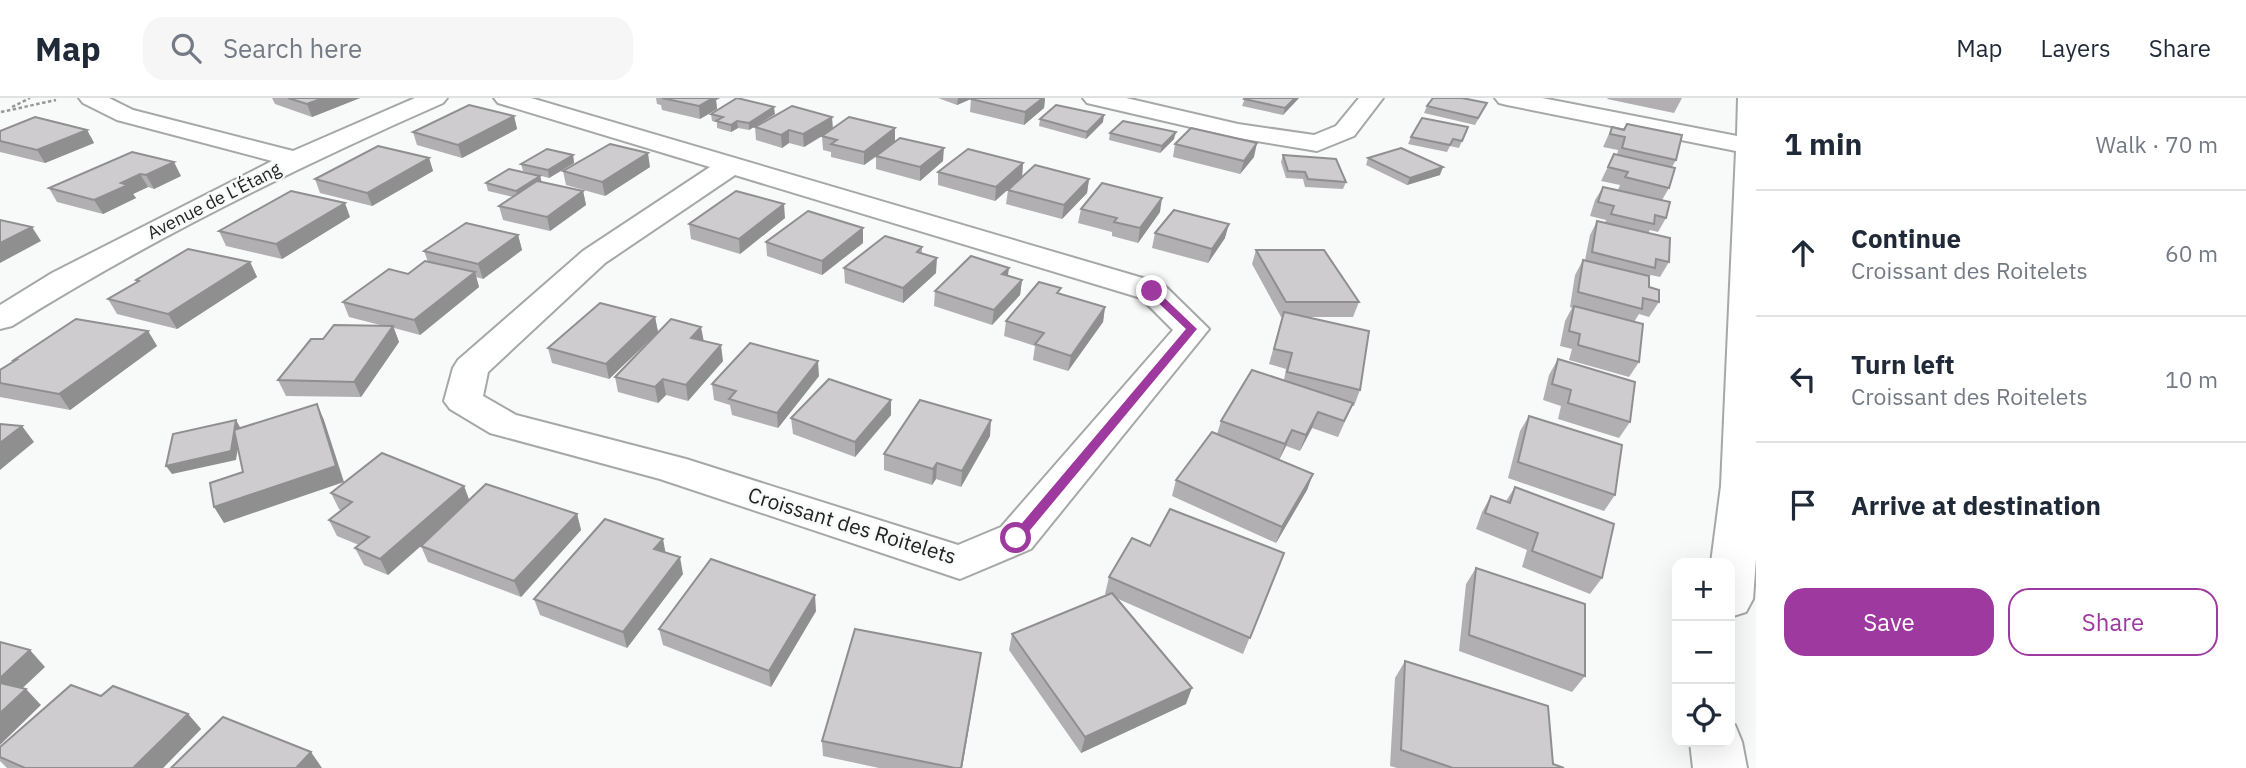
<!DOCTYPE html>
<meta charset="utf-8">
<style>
body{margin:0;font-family:"IBM Plex Sans",sans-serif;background:#f6f6f7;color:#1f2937}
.controls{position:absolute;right:21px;bottom:21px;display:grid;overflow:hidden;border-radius:14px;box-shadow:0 7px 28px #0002}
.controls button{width:63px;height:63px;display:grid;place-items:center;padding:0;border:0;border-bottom:2px solid #e0e1e3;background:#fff;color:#1f2937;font:35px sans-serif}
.stop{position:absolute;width:21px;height:21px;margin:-16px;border:5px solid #9e399f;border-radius:50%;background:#fff}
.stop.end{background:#9e399f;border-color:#fff;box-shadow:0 2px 7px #0008}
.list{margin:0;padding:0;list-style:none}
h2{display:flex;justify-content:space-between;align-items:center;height:91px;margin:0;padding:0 28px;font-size:30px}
h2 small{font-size:23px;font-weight:400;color:#747a83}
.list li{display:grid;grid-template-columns:46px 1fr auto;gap:21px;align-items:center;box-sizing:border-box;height:126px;padding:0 28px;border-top:2px solid #e0e1e3}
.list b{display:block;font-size:26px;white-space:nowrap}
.list p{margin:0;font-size:23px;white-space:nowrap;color:#747a83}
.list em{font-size:23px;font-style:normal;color:#747a83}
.actions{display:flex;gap:14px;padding:21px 28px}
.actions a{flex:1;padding:16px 0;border:2px solid #9e399f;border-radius:21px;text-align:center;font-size:24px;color:#9e399f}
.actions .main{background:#9e399f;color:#fff}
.icon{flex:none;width:38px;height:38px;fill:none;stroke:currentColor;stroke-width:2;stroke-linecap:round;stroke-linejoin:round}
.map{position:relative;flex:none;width:1756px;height:670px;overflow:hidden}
header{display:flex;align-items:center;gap:42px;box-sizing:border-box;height:98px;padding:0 35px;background:#fff;border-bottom:2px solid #e0e1e3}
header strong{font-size:33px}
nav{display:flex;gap:38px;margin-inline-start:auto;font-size:24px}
.search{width:490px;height:63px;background:#f6f6f7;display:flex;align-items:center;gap:18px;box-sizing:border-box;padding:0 24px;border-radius:21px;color:#747a83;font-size:26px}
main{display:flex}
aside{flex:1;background:#fff}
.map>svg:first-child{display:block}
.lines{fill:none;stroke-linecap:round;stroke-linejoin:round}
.minor-casing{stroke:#a6a8a6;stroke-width:4}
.path{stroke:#969897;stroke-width:2.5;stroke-dasharray:3.5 2.5;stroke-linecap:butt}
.minor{fill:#fff;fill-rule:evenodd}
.wall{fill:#b1afb1}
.shaded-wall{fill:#908f90}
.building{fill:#ceccce;stroke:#908f90;stroke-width:2}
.route{fill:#9e399f}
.labels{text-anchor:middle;stroke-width:5;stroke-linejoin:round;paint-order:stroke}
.far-street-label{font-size:18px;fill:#222322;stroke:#f7faf8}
.street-label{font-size:21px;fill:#222322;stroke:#f7faf8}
</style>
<header>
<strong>Map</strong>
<div class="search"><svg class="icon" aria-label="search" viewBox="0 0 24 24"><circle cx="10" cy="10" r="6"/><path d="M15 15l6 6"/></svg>Search here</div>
<nav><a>Map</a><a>Layers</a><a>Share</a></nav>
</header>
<main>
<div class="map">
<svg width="1756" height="670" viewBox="0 0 1756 670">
<rect width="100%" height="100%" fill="#f7faf8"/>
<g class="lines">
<defs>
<g id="minor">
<path d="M 79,0 L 109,0 L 133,12 L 293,53 L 415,0 L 447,0 L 443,5 C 295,70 149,142 12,228 L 0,231 L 0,207 L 52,175 L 272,63 L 117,22 L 83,5 Z"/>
<path d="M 494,0 L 531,0 L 1163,186 L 1209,231 L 1031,451 L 960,481 L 660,381 L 490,335 L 450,311 L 444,303 L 453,270 L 458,262 L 583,153 L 710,69 L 498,5 ZM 735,77 L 1141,200 L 1173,232 L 1001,429 L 958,447 L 686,361 L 516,317 L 483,298 L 488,274 L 605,165 Z"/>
<polygon points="1083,0 1126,0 1238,26 1314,37 1336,28 1359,0 1383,0 1354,38 1317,53 1238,40 1087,5"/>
<polygon points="1495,0 1542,0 1737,38 1738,0 1756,0 1756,461 1753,501 1746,514 1730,519 1730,465 1711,465 1721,388 1736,53 1507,7 1499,5"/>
<polygon points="1730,626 1735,627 1742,644 1747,670 1693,670 1690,644 1730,644"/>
</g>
</defs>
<use href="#minor" class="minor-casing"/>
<g class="path">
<polyline points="12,9 30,0"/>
<polyline points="1,14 56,2"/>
</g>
<use href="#minor" class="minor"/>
</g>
<g class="wall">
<polygon points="272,0 360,0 312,19 275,6"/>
<polygon points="656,0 720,0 716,2 717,11 700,21 662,12 661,7 657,6"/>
<polygon points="938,0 1045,0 1044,10 1024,27 970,14 971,1 957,7"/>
<polygon points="1245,0 1299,0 1283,17 1242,8"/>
<polygon points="1608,0 1682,0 1674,15 1607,1"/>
<polygon points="1487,5 1475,27 1424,15 1427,8"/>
<polygon points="711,16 775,16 749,32 738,30 731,34 717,30 717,24 712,23"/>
<polygon points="514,18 517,31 462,60 417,47 413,34"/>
<polygon points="1040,21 1103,24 1086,41 1039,28"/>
<polygon points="1627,26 1676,62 1672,69 1669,90 1662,102 1666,120 1658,134 1650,132 1648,135 1669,164 1660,179 1651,177 1649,179 1649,189 1659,204 1649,219 1639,216 1634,224 1639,264 1629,279 1569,262 1572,251 1560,248 1565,223 1572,210 1570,209 1575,177 1583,162 1585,162 1590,137 1597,123 1605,125 1606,122 1590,118 1595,102 1603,89 1618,92 1620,87 1601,83 1614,56 1617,57 1618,52 1603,49 1612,29 1624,31"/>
<polygon points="755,29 833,31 895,30 895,43 943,63 920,83 876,71 876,59 864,67 831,59 831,54 823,52 822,38 829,34 804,49 789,45 782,50 756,42"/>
<polygon points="1468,29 1459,50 1450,48 1447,54 1408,46 1411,39"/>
<polygon points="87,32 94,45 45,65 0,54 0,33"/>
<polygon points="1110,35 1174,41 1160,55 1109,42"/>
<polygon points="1175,46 1254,59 1240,76 1173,59"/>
<polygon points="132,54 181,78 154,91 148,89 133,96 136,100 103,116 57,104 49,90"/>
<polygon points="573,57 574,65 549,80 523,73 521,66"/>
<polygon points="1283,57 1346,84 1343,91 1305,89 1303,81 1286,80 1281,64"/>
<polygon points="429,60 433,73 372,108 320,95 315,81"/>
<polygon points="1368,60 1440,77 1407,87 1366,67"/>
<polygon points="1023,65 1022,79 995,103 938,87 938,74"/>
<polygon points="650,69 605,98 566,87 563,73"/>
<polygon points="540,78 541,84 583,93 586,107 550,133 503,122 499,108 513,99 488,93 486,85"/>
<polygon points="1089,81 1087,95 1062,121 1006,106 1008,92"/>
<polygon points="1081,111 1160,114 1138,145 1112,138 1112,134 1078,125"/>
<polygon points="350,119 282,161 226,148 219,133"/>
<polygon points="785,120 740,156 691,141 689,126"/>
<polygon points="863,130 863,145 822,177 767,158 766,144"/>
<polygon points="1155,135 1225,140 1208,165 1152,150"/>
<polygon points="518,137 522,152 483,181 476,179 479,189 420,237 394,230 399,244 361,299 286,298 278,282 323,241 384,228 349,219 343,204 408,176 428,164 424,153"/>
<polygon points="922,149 922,155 936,175 903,205 845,185 844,170"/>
<polygon points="1256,152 1359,204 1353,219 1306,219 1360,292 1354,308 1352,308 1338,339 1312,330 1300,353 1286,348 1279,362 1313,376 1307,392 1276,445 1172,398 1176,382 1217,336 1221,323 1284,282 1286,271 1269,266 1282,219 1281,219 1252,166"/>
<polygon points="250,164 257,179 177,231 117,216 108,201 137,184 136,182"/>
<polygon points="1022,182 1020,197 992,227 934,208 935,193"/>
<polygon points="1060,196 1105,209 1103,224 1068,273 1033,262 1035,248 1004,238 1006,223"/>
<polygon points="655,219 658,234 609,281 552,265 548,250"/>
<polygon points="148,233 157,248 70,312 0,299 0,272 14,263 14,262"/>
<polygon points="703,243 723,263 688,303 666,297 658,305 618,294 615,279"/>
<polygon points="1558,261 1630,324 1619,340 1558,321 1561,308 1543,302 1549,277"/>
<polygon points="819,278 778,330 732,317 730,307 714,302 712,286"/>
<polygon points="891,302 891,317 855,359 793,336 791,320"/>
<polygon points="1529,318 1615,397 1604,413 1508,380 1520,333"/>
<polygon points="990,338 961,389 936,381 932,387 884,372 884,356"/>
<polygon points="464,388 469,402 577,416 581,432 521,499 428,464 421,448 388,477 364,467 355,450 359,447 337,438 329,422 341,412 339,411 331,395"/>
<polygon points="1515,389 1602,480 1590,496 1522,469 1527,452 1476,431 1482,414 1491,398 1506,403"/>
<polygon points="1150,448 1284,455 1243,556 1116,500 1186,606 1081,655 1009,552 1012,536 1108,497 1105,496 1109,479"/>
<polygon points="666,455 683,476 627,550 540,517 534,501"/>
<polygon points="1476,470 1585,578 1572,594 1459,553 1466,486"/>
<polygon points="816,513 771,589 663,547 659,531"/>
<polygon points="1405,563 1553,666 1564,670 1397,670 1390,668 1395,580"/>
<polygon points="979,571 962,670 879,670 823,658 822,643"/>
<polygon points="101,598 188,616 201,631 163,670 7,670 0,663 0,649"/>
</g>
<g class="shaded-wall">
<polygon points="323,0 360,0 312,19 307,6"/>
<polygon points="704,0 720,0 716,2 717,11 700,21 699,8"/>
<polygon points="958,0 973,0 957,7"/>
<polygon points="1043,0 1045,0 1044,10 1024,27 1025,14"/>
<polygon points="1295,0 1299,0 1283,17 1285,10"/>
<polygon points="774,9 775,16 749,32 749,25"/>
<polygon points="1104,17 1103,24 1086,41 1087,34"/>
<polygon points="514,18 517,31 462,60 458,47"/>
<polygon points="832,19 833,31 804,49 803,36"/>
<polygon points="737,23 738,30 731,34 731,27"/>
<polygon points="895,30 895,43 864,67 864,54"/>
<polygon points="87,32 94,45 45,65 37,52"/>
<polygon points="789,32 789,45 782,50 781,37"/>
<polygon points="1176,34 1174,41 1160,55 1162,48"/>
<polygon points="1257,45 1254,59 1240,76 1244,63"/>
<polygon points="944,50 943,63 920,83 920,69"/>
<polygon points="648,55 650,69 605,98 602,84"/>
<polygon points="573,57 574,65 549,80 548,72"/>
<polygon points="429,60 433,73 372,108 367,95"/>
<polygon points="174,64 181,78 154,91 146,77"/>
<polygon points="1023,65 1022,79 995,103 996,89"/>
<polygon points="1443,69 1440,77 1407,87 1410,80"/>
<polygon points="140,76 148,89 133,96 136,100 103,116 94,102 121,85"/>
<polygon points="540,78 542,85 518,100 516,93"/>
<polygon points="1089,81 1087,95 1062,121 1064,107"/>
<polygon points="583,93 586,107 550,133 547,119"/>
<polygon points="1162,100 1160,114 1138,145 1140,130"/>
<polygon points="345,105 350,119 282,161 276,146"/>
<polygon points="784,106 785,120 740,156 739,141"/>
<polygon points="1229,126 1225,140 1208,165 1212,151"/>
<polygon points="32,129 41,143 0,165 0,145"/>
<polygon points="863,130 863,145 822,177 822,163"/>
<polygon points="518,137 522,152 483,181 478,166"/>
<polygon points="937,160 936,175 903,205 903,190"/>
<polygon points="250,164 257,179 177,231 168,216"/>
<polygon points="1009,170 1007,184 1002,176"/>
<polygon points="475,174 479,189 420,237 414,222"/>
<polygon points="1022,182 1020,197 992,227 994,212"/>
<polygon points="1105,209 1103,224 1068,273 1071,258"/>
<polygon points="655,219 658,234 609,281 606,266"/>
<polygon points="393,228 399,244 361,299 354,284"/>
<polygon points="701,229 704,244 691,240"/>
<polygon points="148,233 157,248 70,312 59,296"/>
<polygon points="721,247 723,263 688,303 686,287"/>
<polygon points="818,263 819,278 778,330 777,315"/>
<polygon points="663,281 666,297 658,305 655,289"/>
<polygon points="891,302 891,317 855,359 855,344"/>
<polygon points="317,306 324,322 344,384 224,425 214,409"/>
<polygon points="1318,314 1312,330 1300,353 1306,337"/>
<polygon points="236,322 241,331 236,362 172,376 166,368"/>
<polygon points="991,322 990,338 961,389 962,373"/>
<polygon points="22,328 34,344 0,372 0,345"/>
<polygon points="1292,332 1286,348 1279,362 1285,346"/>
<polygon points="937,365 936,381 932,387 933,371"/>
<polygon points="1313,376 1307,392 1276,445 1282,429"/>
<polygon points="464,388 470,404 388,477 380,461"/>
<polygon points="577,416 581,432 521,499 514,483"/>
<polygon points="663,441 666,457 654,451"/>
<polygon points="680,459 683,476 627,550 623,534"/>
<polygon points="815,497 816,513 771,589 769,573"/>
<polygon points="30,552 45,569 12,600 0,588 0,580"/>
<polygon points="981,555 962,670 961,670"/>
<polygon points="1192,590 1186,606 1081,655 1085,639"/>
<polygon points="26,591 41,607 0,647 0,615"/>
<polygon points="188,616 201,631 163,670 133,670"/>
<polygon points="311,654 322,670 296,670"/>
</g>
<g class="building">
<polygon points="288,0 323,0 307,6"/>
<polygon points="662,0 713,0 699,8"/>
<polygon points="737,0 774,9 749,25 737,23 731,27 716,23 723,19 711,16"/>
<polygon points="973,0 1043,0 1025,14 971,1"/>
<polygon points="1245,0 1295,0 1285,10 1244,1"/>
<polygon points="1433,0 1462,0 1487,5 1478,20 1427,8"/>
<polygon points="469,7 514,18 458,47 413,34"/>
<polygon points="1056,7 1104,17 1087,34 1040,21"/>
<polygon points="792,8 832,19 803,36 789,32 781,37 755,29"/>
<polygon points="35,19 87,32 37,52 0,43 0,33"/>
<polygon points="849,19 895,30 864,54 831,46 837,42 822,38"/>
<polygon points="1422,20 1468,29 1462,43 1453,41 1450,47 1411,39"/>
<polygon points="1123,23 1176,34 1162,48 1110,35"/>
<polygon points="1627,26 1682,37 1676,62 1622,50 1625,39 1610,36 1612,29 1624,32"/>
<polygon points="1191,30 1257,45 1244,63 1175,46"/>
<polygon points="900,40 944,50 920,69 876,58"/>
<polygon points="610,46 648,55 602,84 563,73"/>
<polygon points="378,48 429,60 367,95 315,81"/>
<polygon points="1401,50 1443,69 1410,80 1368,60"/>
<polygon points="547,51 573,57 548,72 521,66"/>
<polygon points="968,51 1023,65 996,89 938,74"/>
<polygon points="132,54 174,64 146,77 140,76 121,85 128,87 94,102 49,90"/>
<polygon points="1614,56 1675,70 1669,90 1625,79 1628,74 1608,69"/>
<polygon points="1283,57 1336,61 1346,84 1308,81 1305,74 1288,73"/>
<polygon points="1035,67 1089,81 1064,107 1008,92"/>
<polygon points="509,71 540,78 516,93 486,85"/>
<polygon points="537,83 583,93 547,119 499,108"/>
<polygon points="1102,85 1162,100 1140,130 1114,124 1117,120 1081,111"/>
<polygon points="1603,89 1670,104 1666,120 1655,117 1654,126 1611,116 1614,108 1598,104"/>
<polygon points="291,93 345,105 276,146 219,133"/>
<polygon points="736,93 784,106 739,141 689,126"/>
<polygon points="1174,112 1229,126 1212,151 1155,135"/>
<polygon points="808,113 863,130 822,163 766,144"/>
<polygon points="0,122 32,129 0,145"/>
<polygon points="1597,123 1670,140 1669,164 1656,161 1655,170 1592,154"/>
<polygon points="466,125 518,137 478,166 424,153"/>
<polygon points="885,138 922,149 917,154 937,160 903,190 844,170"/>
<polygon points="188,151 250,164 168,216 108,201 139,183 136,182"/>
<polygon points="1256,152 1324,152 1359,204 1286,204"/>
<polygon points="971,158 1009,170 1002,176 1022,182 994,212 935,193"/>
<polygon points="1583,162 1649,178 1649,189 1659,192 1659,204 1643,200 1642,211 1578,194"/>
<polygon points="425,163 475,174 414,222 343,204 389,171 408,176"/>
<polygon points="1039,184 1061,190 1057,195 1105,209 1071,258 1035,246 1044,235 1006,223"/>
<polygon points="600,205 655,219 606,266 548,250"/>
<polygon points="1574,208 1643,226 1639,264 1578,247 1580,236 1569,233"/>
<polygon points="1284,214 1369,233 1360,292 1287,274 1292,255 1274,251"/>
<polygon points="76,221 148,233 59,296 0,285 0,272 16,262 14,262"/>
<polygon points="671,221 701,229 691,240 721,247 686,287 663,281 655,289 615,279"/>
<polygon points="334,227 393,228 354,284 278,282 311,241 323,241"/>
<polygon points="750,245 818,263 777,315 729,301 736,293 712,286"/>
<polygon points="1558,261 1635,284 1630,324 1568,305 1571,292 1552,286"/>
<polygon points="1252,272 1353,305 1344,323 1318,314 1306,337 1292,332 1285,346 1221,323"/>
<polygon points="829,281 891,302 855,344 791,320"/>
<polygon points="920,302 991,322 962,373 937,365 933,371 884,356"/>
<polygon points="317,306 336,368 214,409 210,385 243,374 234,332"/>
<polygon points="1529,318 1622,347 1615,397 1518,364"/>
<polygon points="236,322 231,353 166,368 173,336"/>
<polygon points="0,326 22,328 0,345"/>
<polygon points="1212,334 1313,376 1282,429 1176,382"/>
<polygon points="382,355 464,388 380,461 355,450 369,439 329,422 352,404 331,395"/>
<polygon points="486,386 577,416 514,483 421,448"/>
<polygon points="1515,389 1614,426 1602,480 1532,453 1538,435 1485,415 1491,398 1510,405"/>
<polygon points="1170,411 1284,455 1250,540 1109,479 1132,440 1150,448"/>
<polygon points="605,421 663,441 654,451 680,459 623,534 534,501"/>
<polygon points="711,461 815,497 769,573 659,531"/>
<polygon points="1476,470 1585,506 1585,578 1469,537"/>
<polygon points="1112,495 1192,590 1085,639 1012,536"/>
<polygon points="855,531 981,555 961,670 955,670 822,643"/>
<polygon points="0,544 30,552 0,580"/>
<polygon points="1405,563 1548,608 1553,666 1564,670 1453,670 1401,652"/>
<polygon points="0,585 26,591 0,615"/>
<polygon points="71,587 101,598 113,588 188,616 133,670 25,670 0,659 0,649"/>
<polygon points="223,619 311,654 296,670 171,670"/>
</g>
<polygon class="route" points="1148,191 1155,191 1197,231 1021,443 1012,443 1012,437 1186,231 1148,195"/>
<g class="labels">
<g class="far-street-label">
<text transform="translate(214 103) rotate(-27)" y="6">Avenue de L'Étang</text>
</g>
<g class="street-label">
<text transform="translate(852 428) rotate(17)" y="7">Croissant des Roitelets</text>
</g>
</g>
</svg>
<div class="controls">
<button>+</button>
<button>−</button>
<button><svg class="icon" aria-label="locate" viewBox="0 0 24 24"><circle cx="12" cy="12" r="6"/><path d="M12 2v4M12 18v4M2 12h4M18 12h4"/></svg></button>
</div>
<div class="stop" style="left:1016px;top:440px"></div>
<div class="stop end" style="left:1152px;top:193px"></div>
</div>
<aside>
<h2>1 min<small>Walk · 70 m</small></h2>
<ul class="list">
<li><svg class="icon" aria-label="ahead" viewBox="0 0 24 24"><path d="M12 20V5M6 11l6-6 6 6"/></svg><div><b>Continue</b><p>Croissant des Roitelets</p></div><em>60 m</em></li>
<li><svg class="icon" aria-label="left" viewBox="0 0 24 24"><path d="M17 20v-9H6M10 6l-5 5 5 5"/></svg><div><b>Turn left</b><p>Croissant des Roitelets</p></div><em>10 m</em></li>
<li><svg class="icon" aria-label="arrive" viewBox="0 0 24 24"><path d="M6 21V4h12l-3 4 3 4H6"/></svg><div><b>Arrive at destination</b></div></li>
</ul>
<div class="actions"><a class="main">Save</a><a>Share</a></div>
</aside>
</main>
